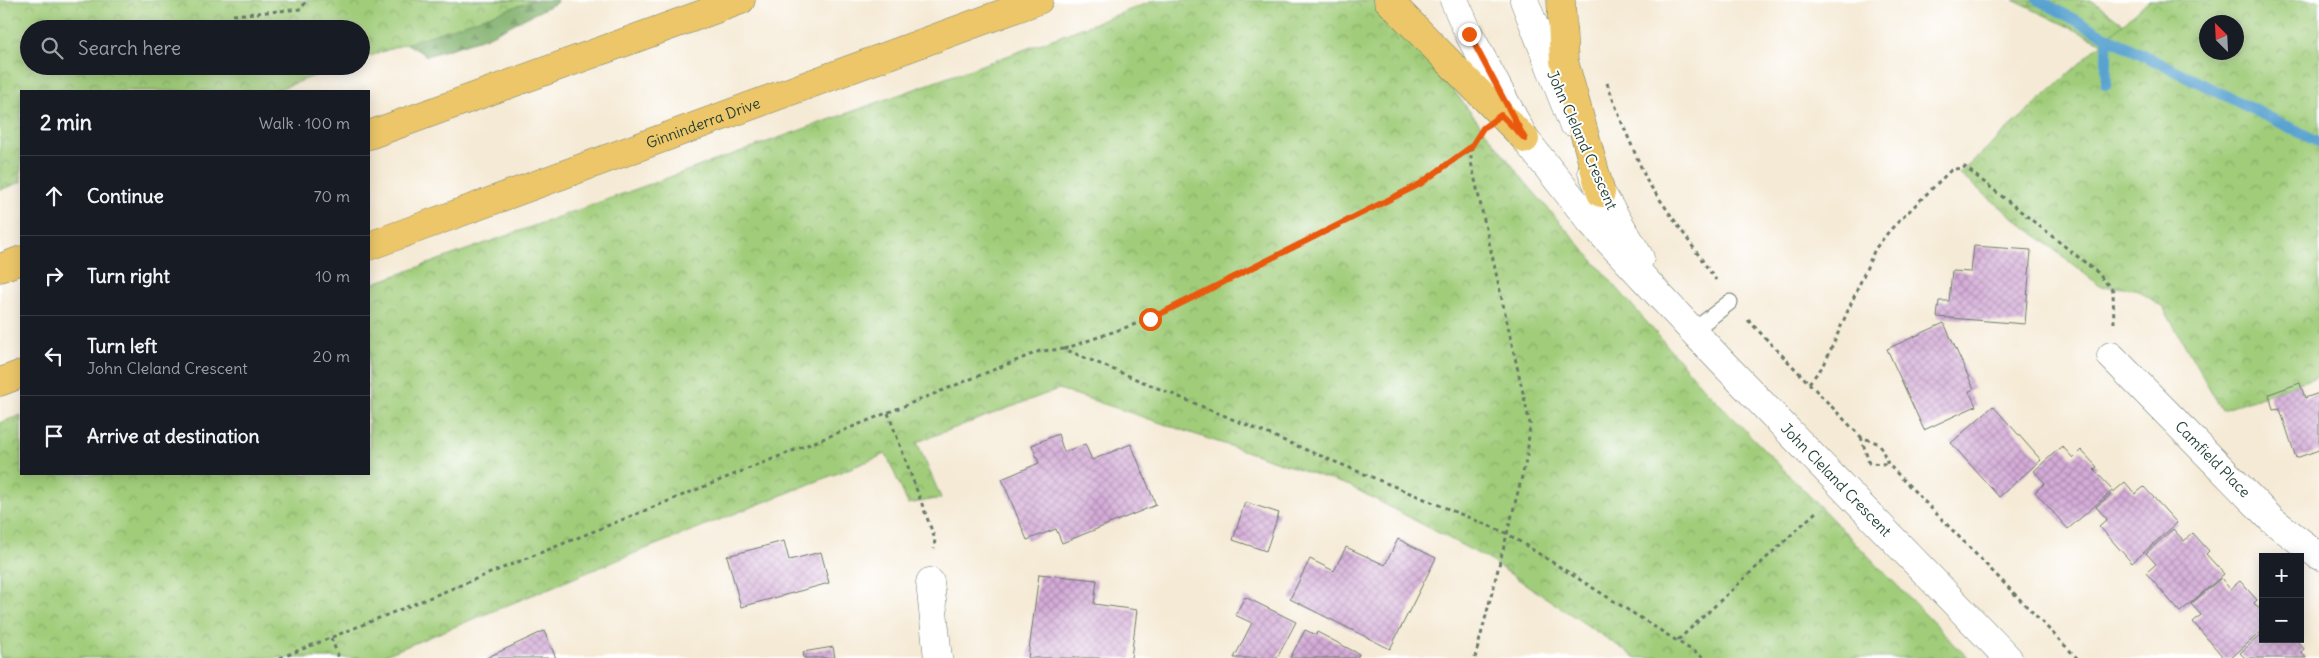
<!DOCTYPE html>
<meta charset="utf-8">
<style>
body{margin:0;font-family:Delius,sans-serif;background:#20242c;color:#f1f3f6}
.controls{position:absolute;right:15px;bottom:15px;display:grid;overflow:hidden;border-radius:0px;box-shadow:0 2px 12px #0003}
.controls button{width:45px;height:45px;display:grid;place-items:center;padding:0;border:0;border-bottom:1px solid #363941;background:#171b24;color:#f1f3f6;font:25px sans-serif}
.compass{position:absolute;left:2199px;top:15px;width:45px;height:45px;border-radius:50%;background:#171b24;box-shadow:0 2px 12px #0003;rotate:336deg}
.stop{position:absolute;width:15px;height:15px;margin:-11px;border:4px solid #ea580c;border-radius:50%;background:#fff}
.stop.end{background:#ea580c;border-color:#fff;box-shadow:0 1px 5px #0008}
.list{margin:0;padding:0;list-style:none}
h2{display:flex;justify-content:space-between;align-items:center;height:65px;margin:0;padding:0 20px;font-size:21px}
h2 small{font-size:16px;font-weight:400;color:#9ea1a6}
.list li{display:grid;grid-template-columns:32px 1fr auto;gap:15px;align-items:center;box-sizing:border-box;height:80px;padding:0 20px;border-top:1px solid #363941}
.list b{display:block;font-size:19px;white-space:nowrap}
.list p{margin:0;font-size:16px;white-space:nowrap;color:#9ea1a6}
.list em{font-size:16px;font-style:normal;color:#9ea1a6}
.icon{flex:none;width:28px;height:28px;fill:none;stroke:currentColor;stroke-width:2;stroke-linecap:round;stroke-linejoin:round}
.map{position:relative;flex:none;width:2319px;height:658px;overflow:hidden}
.search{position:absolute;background:#171b24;box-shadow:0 2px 12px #0003;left:20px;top:20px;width:350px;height:55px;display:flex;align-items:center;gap:12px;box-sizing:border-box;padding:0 18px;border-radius:28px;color:#9ea1a6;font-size:19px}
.panel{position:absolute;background:#171b24;box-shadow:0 2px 12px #0003;left:20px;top:90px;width:350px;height:385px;border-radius:0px}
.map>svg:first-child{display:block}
.forest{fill:url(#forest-firs);stroke:#50764f}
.wetland{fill:url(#wetland-marsh);stroke:#608557}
.park{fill:url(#park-crowns);stroke:#608557;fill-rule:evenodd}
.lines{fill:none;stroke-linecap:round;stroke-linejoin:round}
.stream{stroke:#59a2d0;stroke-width:11}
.building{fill:url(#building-cross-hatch)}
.service-casing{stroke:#6a7a6c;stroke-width:17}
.minor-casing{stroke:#6a7a6c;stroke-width:29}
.tertiary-casing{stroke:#6a7a6c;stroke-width:29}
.primary-casing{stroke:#6a7a6c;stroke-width:29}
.path{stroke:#6a7a6c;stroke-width:3;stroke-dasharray:4 4;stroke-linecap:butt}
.service{stroke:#fff;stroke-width:15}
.minor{stroke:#fff;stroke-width:28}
.tertiary{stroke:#fff;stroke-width:28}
.primary{stroke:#ecc669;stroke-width:28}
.route{stroke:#ea580c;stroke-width:6}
.labels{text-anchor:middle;stroke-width:4;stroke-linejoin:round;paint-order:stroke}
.street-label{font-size:15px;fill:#1f3d34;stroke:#fff}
</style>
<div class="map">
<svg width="2319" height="658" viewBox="0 0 2319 658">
<defs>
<pattern id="forest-firs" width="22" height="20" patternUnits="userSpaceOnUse" patternTransform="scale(1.25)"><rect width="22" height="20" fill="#80b06a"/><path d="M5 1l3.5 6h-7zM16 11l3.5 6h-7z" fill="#689058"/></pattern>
<pattern id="wetland-marsh" width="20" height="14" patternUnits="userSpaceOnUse" patternTransform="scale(1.25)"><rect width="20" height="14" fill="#a1cd7a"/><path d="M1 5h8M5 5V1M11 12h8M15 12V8" fill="none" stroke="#83a865"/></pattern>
<pattern id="park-crowns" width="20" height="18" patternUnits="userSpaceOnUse" patternTransform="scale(1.25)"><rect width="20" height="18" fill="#a1cd7a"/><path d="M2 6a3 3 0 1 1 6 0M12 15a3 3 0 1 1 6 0" fill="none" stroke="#83a865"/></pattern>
<pattern id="building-cross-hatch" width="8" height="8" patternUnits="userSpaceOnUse" patternTransform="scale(1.25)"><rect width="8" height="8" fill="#d5acd8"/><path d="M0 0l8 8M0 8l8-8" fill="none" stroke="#ac8db0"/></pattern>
</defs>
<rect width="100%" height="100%" fill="#fff"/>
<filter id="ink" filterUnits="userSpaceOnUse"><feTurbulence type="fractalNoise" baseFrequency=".02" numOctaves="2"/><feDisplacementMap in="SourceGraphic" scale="10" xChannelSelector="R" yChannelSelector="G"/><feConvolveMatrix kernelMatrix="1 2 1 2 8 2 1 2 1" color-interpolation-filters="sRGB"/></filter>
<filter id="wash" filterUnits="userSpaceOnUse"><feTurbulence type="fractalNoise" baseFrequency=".0096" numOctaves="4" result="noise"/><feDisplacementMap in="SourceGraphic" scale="20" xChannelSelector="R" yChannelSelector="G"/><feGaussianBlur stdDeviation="1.12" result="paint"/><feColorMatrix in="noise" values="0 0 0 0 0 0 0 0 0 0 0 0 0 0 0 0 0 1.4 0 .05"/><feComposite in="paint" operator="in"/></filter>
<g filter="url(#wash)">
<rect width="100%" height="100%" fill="#f5ead5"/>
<polygon class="forest" points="391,0 557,0 556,3 487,37 427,56 386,31"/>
<polygon class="wetland" points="2013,0 2091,0 2162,52 2115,49"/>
<g class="park">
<polygon points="0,0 535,0 361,59 361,29 29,29 29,66 342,66 273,91 21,91 21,182 0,190"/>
<polygon points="1156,0 1375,1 1429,59 1525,182 1702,386 1968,658 1636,658 1488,559 1350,486 1059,389 917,442 941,498 908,504 886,454 630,555 378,658 0,658 0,423 21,415 21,474 369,474 369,285 1018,52"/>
<path d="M 2149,0 L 2319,0 L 2319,376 L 2222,410 L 2163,307 L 2136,289 L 2100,286 L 1959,174 ZM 2236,22 L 2236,52 L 2206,52 L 2206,22 Z"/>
</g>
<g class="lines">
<g class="stream">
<polyline points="2038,0 2107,37 2319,142"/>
<polyline points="2106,85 2107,37"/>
</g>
</g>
<g id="blocks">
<g class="building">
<polygon points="1974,246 2031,250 2025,324 1937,317 1939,301 1949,301 1952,271 1971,272"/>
<polygon points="1944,323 1974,389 1969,391 1976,406 1924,430 1887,349"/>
<polygon points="2300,383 2305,398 2319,393 2319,450 2296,458 2280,409 2273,410 2269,394"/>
<polygon points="1993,406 2041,460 1999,497 1951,443"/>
<polygon points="1058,434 1064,452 1085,444 1092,460 1131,444 1156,505 1062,543 1056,529 1027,540 1002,479 1039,463 1032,445"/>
<polygon points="2062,446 2073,458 2081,450 2097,467 2094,470 2113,490 2068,529 2035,492 2045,483 2034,471"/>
<polygon points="2125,482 2135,494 2144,487 2177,523 2132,563 2099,526 2107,519 2096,507"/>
<polygon points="1245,502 1279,513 1266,551 1233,540"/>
<polygon points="2173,529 2184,541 2193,533 2209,551 2206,554 2224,574 2180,612 2146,573 2156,564 2146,553"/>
<polygon points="1398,539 1436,558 1390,649 1290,599 1310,559 1334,571 1346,547 1385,565"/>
<polygon points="784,541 789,560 821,552 829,583 741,607 727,556"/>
<polygon points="1039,574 1097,580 1094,604 1137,610 1131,658 1028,658"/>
<polygon points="2221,578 2230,589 2240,581 2257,600 2254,603 2263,613 2263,630 2231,658 2224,658 2193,622 2201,615 2191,604"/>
<polygon points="1245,597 1296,622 1277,658 1234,658 1252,623 1235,615"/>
<polygon points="1305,630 1316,635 1317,632 1359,654 1357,658 1290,658"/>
<polygon points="544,631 556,658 486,658"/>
<polygon points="2263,633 2263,639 2295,639 2304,649 2301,652 2306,658 2245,658 2240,653"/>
<polygon points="833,647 835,658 804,658 803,652"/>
</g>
</g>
</g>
<g filter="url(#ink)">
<use href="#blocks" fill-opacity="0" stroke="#6a7a6c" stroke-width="1"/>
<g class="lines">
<defs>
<polyline id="service" points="1693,331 1730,302"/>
<g id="minor">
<path id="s1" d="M 2111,356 L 2272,520 L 2319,556"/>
<polyline points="930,582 938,658"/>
</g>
<g id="tertiary">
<path id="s2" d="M 1454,0 L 1469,34 L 1525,139 L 1591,222 L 1720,360 L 2008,658"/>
<polyline points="1524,0 1572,122"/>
<polyline points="1592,171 1601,193 1640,258"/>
</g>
<g id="primary">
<polyline points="1388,0 1525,139"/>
<polyline points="1561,0 1564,61 1601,193"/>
<polyline points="369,135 741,0"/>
<path id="s3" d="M 369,246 L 1039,0"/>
<polyline points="0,268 21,260"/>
<polyline points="0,382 21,374"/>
</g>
</defs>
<use href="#service" class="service-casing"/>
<use href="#minor" class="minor-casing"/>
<use href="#tertiary" class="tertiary-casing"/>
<use href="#primary" class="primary-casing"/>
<g class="path">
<polyline points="233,15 301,9 307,0"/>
<polyline points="1607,83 1622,123 1647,181 1716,280"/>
<polyline points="1748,320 1861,437 1880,444 1888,464 2077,658"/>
<polyline points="1064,349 1150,319 1420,184 1471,148"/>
<polyline points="1809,383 1824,365 1875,249 1890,230 1951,170 1965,167 2097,272 2113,291 2114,323"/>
<polyline points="888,413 935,539 934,549"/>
<polyline points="1861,437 1869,463 1888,464"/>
<polyline points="331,638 339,658"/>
<polyline points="1678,640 1818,510"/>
<polyline points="280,658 1040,351 1064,349 1506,533 1704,658"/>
<polyline points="1475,658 1527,457 1530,424 1471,162 1471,147 1478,136"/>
</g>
<use href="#service" class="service"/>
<use href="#minor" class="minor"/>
<use href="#tertiary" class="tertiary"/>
<use href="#primary" class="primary"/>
</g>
</g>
<g class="lines" filter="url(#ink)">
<polyline class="route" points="1150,319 1420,184 1471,147 1483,128 1501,115 1525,139 1469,34"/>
</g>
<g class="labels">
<g class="street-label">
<text dy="5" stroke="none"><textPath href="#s3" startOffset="356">Ginninderra Drive</textPath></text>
<text transform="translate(1582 140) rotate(66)" y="5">John Cleland Crescent</text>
<text dy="5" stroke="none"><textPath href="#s1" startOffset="145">Camfield Place</textPath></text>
<text dy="5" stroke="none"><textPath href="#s2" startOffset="618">John Cleland Crescent</textPath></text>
</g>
</g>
</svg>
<div class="controls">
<button>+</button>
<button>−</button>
</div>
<svg class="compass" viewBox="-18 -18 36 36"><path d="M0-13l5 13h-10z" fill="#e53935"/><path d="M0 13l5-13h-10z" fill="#9ea1a6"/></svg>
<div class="stop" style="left:1150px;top:319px"></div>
<div class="stop end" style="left:1469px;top:34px"></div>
<div class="search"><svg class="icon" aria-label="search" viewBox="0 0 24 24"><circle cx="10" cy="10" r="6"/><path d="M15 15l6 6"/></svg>Search here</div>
<section class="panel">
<h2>2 min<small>Walk · 100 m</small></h2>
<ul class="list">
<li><svg class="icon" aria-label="ahead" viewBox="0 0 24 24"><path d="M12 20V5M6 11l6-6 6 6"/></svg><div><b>Continue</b></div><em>70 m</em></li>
<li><svg class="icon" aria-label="right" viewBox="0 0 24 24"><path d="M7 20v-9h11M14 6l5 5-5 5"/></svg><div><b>Turn right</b></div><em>10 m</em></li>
<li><svg class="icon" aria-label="left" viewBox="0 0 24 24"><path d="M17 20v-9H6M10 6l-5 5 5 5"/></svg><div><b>Turn left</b><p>John Cleland Crescent</p></div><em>20 m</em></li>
<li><svg class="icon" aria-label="arrive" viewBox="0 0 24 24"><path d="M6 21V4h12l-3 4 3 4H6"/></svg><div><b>Arrive at destination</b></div></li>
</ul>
</section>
</div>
